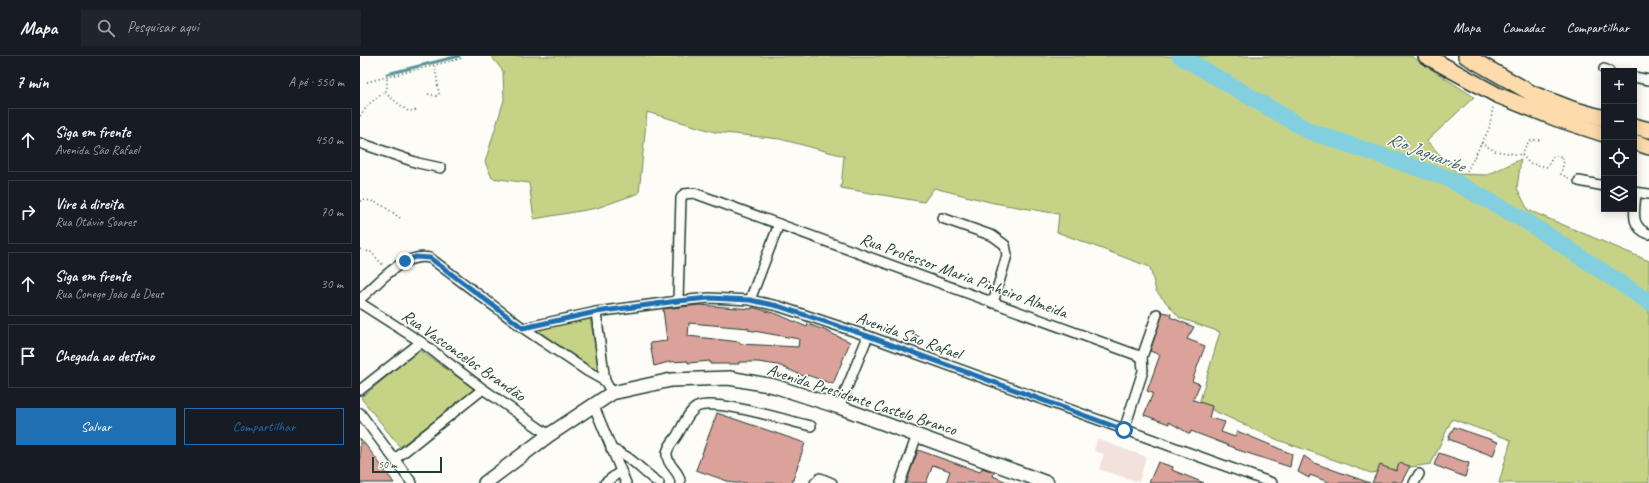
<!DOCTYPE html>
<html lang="pt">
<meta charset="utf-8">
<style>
body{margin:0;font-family:Caveat,sans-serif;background:#20242c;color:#f1f3f6}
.controls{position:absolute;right:12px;top:12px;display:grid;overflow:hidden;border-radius:0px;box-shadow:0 2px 10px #0003}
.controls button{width:36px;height:36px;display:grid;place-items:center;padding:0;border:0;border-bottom:1px solid #363941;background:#171b24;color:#f1f3f6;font:20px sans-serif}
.scale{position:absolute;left:12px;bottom:10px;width:70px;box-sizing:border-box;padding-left:4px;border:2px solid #1f3d34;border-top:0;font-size:11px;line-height:14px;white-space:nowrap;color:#1f3d34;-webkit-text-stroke:3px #fdfcf7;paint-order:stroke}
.stop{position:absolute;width:12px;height:12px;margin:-9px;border:3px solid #1f6fb2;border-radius:50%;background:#fff}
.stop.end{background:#1f6fb2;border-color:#fff;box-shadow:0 1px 4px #0008}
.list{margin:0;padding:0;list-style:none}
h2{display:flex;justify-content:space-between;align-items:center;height:52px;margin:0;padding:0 16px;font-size:17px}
h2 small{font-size:13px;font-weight:400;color:#9ea1a6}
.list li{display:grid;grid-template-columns:26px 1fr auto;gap:12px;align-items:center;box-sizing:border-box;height:64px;margin:0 8px 8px;padding:0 8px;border:1px solid #363941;border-radius:0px}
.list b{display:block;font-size:15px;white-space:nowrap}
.list p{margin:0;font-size:13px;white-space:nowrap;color:#9ea1a6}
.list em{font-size:13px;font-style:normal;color:#9ea1a6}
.actions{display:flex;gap:8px;padding:12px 16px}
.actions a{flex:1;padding:9px 0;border:1px solid #1f6fb2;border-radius:0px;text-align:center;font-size:14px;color:#1f6fb2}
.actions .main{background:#1f6fb2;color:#fff}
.icon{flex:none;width:22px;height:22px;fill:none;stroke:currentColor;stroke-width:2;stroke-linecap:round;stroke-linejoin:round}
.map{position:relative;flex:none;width:1289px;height:427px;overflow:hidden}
header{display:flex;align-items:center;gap:24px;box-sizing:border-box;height:56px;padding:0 20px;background:#171b24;border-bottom:1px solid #363941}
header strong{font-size:19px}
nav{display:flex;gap:22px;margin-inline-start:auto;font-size:14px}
.search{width:280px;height:36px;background:#20242c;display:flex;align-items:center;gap:10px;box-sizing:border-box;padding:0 14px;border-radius:0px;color:#9ea1a6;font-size:15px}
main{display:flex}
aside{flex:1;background:#171b24}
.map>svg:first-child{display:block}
.built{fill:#f3e1db}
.green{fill:#c6d387;stroke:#72885e}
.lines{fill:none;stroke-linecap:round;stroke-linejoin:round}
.stream{stroke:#5a959b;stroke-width:3}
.river{stroke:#82d0df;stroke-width:17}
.building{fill:#dba29a;stroke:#1f3d34;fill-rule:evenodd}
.minor-casing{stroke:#1f3d34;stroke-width:12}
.secondary-casing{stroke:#1f3d34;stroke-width:16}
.primary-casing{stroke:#1f3d34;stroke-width:18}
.path{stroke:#1f3d34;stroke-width:1.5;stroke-dasharray:1 3;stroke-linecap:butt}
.minor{stroke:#fdfcf7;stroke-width:9}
.secondary{stroke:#fdfcf7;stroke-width:13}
.primary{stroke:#fedbac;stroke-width:15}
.route{stroke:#1f6fb2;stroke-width:5}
.labels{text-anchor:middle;stroke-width:3;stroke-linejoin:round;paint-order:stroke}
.street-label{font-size:17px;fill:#1f3d34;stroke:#fdfcf7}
.water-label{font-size:18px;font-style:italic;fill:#38625f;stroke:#fdfcf7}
</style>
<header>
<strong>Mapa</strong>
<div class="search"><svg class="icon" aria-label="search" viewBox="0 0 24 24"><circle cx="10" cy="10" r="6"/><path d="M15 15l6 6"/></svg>Pesquisar aqui</div>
<nav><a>Mapa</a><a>Camadas</a><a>Compartilhar</a></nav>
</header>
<main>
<aside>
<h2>7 min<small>A pé · 550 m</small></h2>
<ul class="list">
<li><svg class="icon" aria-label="ahead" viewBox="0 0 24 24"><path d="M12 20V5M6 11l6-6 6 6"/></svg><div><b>Siga em frente</b><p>Avenida São Rafael</p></div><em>450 m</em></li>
<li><svg class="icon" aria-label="right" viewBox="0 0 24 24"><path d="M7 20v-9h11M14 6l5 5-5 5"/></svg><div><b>Vire à direita</b><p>Rua Otávio Soares</p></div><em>70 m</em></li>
<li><svg class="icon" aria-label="ahead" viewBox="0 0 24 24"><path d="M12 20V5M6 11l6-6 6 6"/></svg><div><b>Siga em frente</b><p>Rua Conego João de Deus</p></div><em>30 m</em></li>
<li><svg class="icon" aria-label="arrive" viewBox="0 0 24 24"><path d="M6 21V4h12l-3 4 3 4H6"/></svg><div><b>Chegada ao destino</b></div></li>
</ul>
<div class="actions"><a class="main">Salvar</a><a>Compartilhar</a></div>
</aside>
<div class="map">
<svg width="1289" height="427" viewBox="0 0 1289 427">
<rect width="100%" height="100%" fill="#fdfcf7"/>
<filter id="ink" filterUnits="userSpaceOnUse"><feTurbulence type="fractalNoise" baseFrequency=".025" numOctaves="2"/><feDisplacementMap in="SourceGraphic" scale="8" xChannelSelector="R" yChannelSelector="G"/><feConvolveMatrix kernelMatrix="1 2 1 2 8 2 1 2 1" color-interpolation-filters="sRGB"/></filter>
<g filter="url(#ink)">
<polygon class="built" points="737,383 786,401 779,426 739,413 744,398 734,395"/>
<g class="green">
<polygon points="131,0 1051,0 1114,41 1067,85 1098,118 1127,119 1161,103 1157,132 1168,154 1289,205 1289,427 1139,427 1151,384 1092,363 1071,408 1011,417 918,384 839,348 860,276 820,262 796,235 790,211 697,176 699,158 634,147 574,132 564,146 481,132 484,100 420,83 355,76 287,56 279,137 237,152 174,163 169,127 132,122 125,106 144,44 143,15"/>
<polygon points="230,263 239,310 236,315 180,276 183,272"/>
<polygon points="59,294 115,333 40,391 1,342"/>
</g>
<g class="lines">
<polyline class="stream" points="27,18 99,0"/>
<polyline class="river" points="820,0 949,75 1087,122 1166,165 1289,246"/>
</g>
<g class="building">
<path d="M 339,249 L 392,253 L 392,251 L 417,258 L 447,271 L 448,268 L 464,274 L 490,286 L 473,328 L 447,319 L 446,321 L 418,309 L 398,306 L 379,306 L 379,308 L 350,308 L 350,305 L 328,307 L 328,305 L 309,306 L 294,310 L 290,287 L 307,285 L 303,253 ZM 329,267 L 388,272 L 388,274 L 439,283 L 438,291 L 380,288 L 380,286 L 328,280 Z"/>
<polygon points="803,256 811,258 810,261 834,271 827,283 845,290 832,325 840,328 833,344 852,350 849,362 865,366 861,376 875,381 877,375 932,398 930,411 875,393 875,392 831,375 830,378 809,366 809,368 784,359 793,337 787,335 800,299 790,295"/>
<polygon points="357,357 445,387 432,427 373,427 336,414"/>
<polygon points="1094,371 1138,386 1133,400 1088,383"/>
<polygon points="0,382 15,401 34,427 0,427"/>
<polygon points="558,394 620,416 622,412 634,416 633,420 649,427 586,427 590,415 573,409 566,427 546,427"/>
<polygon points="1079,397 1109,407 1105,421 1074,409"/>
<polygon points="944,400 954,407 1010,427 971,427 950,419 949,422 938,416"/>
<polygon points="798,406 813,411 812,414 844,427 789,427"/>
<polygon points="1039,407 1050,410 1041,427 1032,425 1031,427 1012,427 1020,409 1036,415"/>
</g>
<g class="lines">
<defs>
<g id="minor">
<polyline points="1244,13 1249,15"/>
<polyline points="1274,21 1289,24"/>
<polyline points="0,87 58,107 81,112"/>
<polyline points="1219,125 1244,130"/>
<polyline points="1274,136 1289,138"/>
<path d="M 1276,137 C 1275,154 1269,171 1289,178"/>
<polyline points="582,162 633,180 645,189 647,199 633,247"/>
<path d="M 0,243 C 19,227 42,196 70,202 L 163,272 L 227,315 L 245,325 L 252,337"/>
<polyline points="390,244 419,168"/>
<polyline points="318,245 321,142 324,138 334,137 782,301"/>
<polyline points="0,247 61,286 123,333 189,379"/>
<polyline points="236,256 245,325"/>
<polyline points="163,272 236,256 318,245 349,242 390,244 418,250 508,280 912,427"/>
<polyline points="0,334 61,286"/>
<polyline points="233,348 266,427"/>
<polyline points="479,351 508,280"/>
<polyline points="0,357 52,427"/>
<polyline points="764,374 783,315 782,301 797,258"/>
<path d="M 251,393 C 271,399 282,416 299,427"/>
<polyline points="35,403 123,333"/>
<polyline points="245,427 261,415"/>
<path d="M 320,427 C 321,415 306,410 307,397 C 308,389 316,383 319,376 C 324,368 328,356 337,351 C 355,342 428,365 451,370"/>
<polyline points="455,427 460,422 472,427"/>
<polyline points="540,427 557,379"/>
<polyline points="1054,427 1059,418"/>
</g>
<polyline id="secondary" points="125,427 189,379 252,337 311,324 369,322 414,330 479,351 687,427"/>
<g id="primary">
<polyline points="1066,0 1137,39 1195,62 1244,78"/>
<polyline points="1106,0 1173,38 1212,53 1244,62"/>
<polyline points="1274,70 1289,74"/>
<polyline points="1274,86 1289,91"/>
</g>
</defs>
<use href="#minor" class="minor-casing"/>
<use href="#secondary" class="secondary-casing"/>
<use href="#primary" class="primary-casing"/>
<g class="path">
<polyline points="7,26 103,2"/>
<polyline points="25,37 48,55 58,54"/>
<polyline points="68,38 77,40 79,38 75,10"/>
<polyline points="0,60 9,48 27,34 27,21"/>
<path d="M 1121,87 L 1135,95 L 1162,99 C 1165,90 1168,82 1180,84"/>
<polyline points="1162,99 1169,107 1187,111 1193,101 1199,99 1204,104 1201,118 1210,123"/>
<polyline points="1107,115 1129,73 1133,51"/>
<path d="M 0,145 C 14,141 29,154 40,162"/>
<polyline points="0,193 4,196 10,195 23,209"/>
</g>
<use href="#minor" class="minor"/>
<use href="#secondary" class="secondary"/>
<use href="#primary" class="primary"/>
</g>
</g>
<g class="lines" filter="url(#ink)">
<polyline class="route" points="45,205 55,201 70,202 163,272 236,256 318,245 349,242 390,244 418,250 508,280 764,374"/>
</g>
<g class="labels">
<g class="street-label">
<text transform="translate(604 219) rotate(20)" y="6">Rua Professor Maria Pinheiro Almeida</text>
<text transform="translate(549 279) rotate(20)" y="6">Avenida São Rafael</text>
<text transform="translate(104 299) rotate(35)" y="6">Rua Vasconcelos Brandão</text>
<text transform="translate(502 343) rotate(18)" y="6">Avenida Presidente Castelo Branco</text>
</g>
<g class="water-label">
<text transform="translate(1066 96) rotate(21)" y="6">Rio Jaguaribe</text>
</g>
</g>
</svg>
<div class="controls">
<button>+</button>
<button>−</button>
<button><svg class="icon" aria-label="locate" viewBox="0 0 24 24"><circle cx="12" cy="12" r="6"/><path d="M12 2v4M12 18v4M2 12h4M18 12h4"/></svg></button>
<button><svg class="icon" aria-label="layers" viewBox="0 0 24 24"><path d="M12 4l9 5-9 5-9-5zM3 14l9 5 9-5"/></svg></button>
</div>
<div class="scale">50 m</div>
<div class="stop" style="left:764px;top:374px"></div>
<div class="stop end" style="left:45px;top:205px"></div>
</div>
</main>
